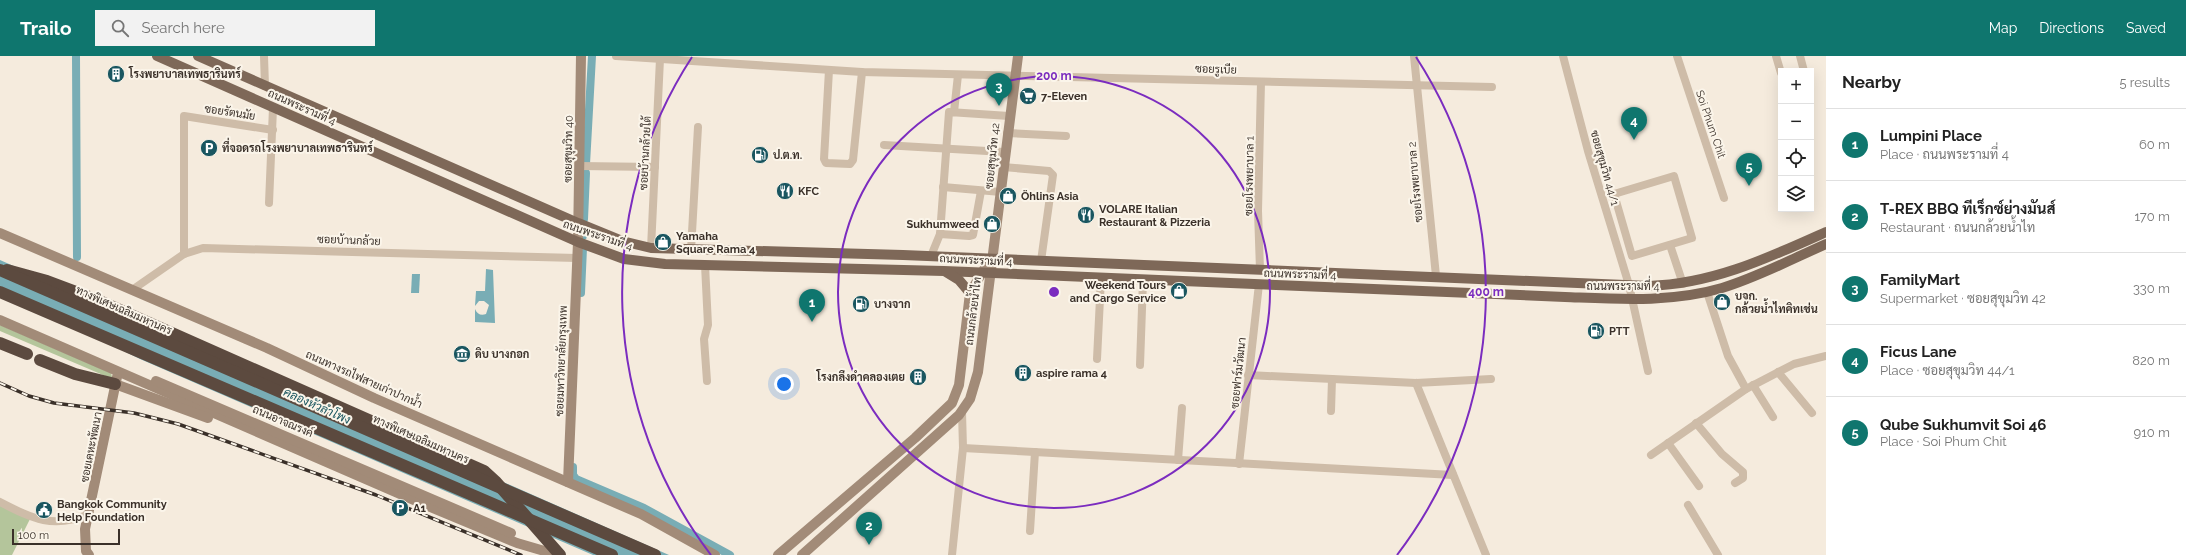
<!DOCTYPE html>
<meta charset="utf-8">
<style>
body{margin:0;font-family:Raleway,Sarabun,sans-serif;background:#f2f2f2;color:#222}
.controls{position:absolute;right:12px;top:12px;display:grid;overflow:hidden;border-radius:0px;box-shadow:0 4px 16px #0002}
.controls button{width:36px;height:36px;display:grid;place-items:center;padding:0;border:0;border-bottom:1px solid #e0e0e0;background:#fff;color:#222;font:20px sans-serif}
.scale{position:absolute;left:12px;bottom:10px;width:108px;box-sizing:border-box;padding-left:4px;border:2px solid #3a3029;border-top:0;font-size:11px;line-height:14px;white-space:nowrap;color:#3a3029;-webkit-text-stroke:3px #fbf5ea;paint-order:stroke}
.you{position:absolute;left:784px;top:328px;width:14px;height:14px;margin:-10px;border:3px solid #fff;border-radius:50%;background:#1a73e8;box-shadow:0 0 0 6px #1a73e833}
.badge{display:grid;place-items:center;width:26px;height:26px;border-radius:50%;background:#0f766e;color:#fff;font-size:13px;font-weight:700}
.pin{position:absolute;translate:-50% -33px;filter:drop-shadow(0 1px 2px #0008)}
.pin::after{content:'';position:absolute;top:21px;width:14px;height:12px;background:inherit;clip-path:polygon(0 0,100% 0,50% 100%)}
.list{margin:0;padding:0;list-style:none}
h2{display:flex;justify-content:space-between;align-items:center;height:52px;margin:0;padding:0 16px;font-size:17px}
h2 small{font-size:13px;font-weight:400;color:#767676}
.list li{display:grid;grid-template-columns:26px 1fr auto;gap:12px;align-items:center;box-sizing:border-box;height:72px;padding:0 16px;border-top:1px solid #e0e0e0}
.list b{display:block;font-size:15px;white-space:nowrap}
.list p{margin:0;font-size:13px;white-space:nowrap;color:#767676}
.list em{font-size:13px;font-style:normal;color:#767676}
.icon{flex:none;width:22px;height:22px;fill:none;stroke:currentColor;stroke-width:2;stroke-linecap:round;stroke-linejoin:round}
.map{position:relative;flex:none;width:1826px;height:499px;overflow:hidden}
header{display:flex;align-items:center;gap:24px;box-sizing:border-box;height:56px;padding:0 20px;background:#0f766e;color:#fff}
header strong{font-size:19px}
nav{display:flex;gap:22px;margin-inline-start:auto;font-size:14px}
.search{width:280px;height:36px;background:#f2f2f2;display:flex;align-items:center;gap:10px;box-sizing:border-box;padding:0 14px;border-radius:0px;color:#767676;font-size:15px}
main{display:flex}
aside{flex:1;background:#fff}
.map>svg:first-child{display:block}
.green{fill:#b4c59b}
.water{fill:#79adb5}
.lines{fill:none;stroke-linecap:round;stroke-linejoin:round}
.canal{stroke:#79adb5;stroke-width:8}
.street{stroke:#cebca8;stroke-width:8}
.secondary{stroke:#a28b78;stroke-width:10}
.primary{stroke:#7e6858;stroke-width:10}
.highway{stroke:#5c4a3f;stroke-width:12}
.rail-casing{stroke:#3a3029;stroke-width:3.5}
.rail{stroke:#fbf5ea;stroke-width:2;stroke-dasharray:6;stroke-linecap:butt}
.highway-bridge{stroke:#5c4a3f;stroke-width:12}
.ring{fill:none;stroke:#7b2cbf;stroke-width:2}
.labels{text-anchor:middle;stroke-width:4;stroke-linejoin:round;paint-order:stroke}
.street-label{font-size:11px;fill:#3a3029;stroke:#fbf5ea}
.poi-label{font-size:11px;font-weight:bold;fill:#3a3029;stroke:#fbf5ea;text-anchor:start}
.water-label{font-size:12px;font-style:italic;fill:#1a5660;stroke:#fbf5ea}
.centre{fill:#7b2cbf;stroke:#fbf5ea;stroke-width:2}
.ring-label{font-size:12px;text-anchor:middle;font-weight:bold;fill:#7b2cbf;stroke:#fbf5ea;stroke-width:4;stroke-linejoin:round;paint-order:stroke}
</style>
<header>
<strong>Trailo</strong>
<div class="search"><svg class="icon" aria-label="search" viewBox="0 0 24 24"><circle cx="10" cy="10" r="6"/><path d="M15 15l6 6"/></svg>Search here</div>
<nav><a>Map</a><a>Directions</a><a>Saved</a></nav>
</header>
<main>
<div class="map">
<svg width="1826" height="499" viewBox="0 0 1826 499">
<rect width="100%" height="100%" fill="#f5ebdd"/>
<g class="green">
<polygon points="0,269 111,317 112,321 110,322 0,275"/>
<polygon points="0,448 30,463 12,499 0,499"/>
</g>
<g class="water">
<polygon points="0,204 669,499 593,499 140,303 0,234"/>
<path d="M 486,213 L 493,214 L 495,267 L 475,266 L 475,253 C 477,258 481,260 486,258 L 489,249 L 484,245 L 479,245 L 475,250 L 476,235 L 485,235 Z"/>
<polygon points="412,218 420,218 419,237 411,237"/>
</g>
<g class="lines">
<g class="canal">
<polyline points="76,0 77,201"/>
<polyline points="586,108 592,0"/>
<polyline points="584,163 586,117"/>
<polyline points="583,178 583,180"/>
<polyline points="581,237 583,192"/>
<polyline points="573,411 573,419 576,423 644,452 730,499"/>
</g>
<g class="street">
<polyline points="264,0 265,30"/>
<polyline points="616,0 862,16 1492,31"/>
<polyline points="1414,0 1436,220"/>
<polyline points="1563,0 1588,95 1629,229 1648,315"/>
<polyline points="1677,0 1724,142"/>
<polyline points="1776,0 1781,17"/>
<polyline points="1800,0 1804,15"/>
<polyline points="829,14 824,103 826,107 850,108 853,104 862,16"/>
<polyline points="954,56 958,19"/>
<polyline points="1007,77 1066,80"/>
<polyline points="884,89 1004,96"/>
<polyline points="580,110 655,111"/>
<polyline points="1003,111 1049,115 1053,119 1041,205"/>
<polygon points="1674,120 1692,182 1632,200 1614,138"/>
<polyline points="943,131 1001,136"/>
<polyline points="269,147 273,52"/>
<polyline points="940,178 969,180 973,179 981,135"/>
<polyline points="1670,189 1683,228"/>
<polyline points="651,192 660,3"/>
<polyline points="691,194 698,71"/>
<polyline points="184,198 184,60 273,74"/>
<polyline points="931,200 940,178 949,56 1009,60"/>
<polyline points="705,209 708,269 704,283 707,325"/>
<polyline points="1260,214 1258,155 1261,26"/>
<polyline points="132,234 184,198 203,192 577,202"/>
<polyline points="1707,236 1728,300 1746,333"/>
<polyline points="1097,303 1101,222"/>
<polyline points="1140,309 1143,224"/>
<polyline points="1778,316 1812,357"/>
<polyline points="1248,319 1416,327 1491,323"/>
<polyline points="1416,327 1486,499"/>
<polyline points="1753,329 1773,361"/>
<polyline points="1331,355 1332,323"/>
<polyline points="1696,367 1722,398 1743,416 1743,422 1735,427"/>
<polyline points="1668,387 1699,430"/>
<polyline points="963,392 1453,419"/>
<polyline points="1651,399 1746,333 1794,308 1826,300"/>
<polyline points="1178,404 1182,352"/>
<polyline points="1239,408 1259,228"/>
<path d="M 0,446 C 33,463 53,473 90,458"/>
<polyline points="1688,449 1718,499"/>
<polyline points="1030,475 1035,396"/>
<polyline points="952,499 963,392 962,356"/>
</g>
<g class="secondary">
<polyline points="0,177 267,292 374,342 641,458 715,499"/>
<polyline points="0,264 416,445 517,487 558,499"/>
<polyline points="156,325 511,477"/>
<polyline points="115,328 208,362"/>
<polyline points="568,426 578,186 581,0"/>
<polyline points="89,499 86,495 85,473 117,321"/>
<polyline points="778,499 915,382 952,347 959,329 970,237 986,210"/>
<polyline points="802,499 959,359 970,343 978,316 1018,0"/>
</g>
<g class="primary">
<path d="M 157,0 L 578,186 L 624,203 L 665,208 L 944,215 L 1565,241 C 1617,243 1671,247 1722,232 C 1758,221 1792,203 1826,188"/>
<path d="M 198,0 L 578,167 L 622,185 L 651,192 L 903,199 L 1649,230 C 1713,228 1768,202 1826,176"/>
<polyline points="946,216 959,224 970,237"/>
</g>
<g class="highway">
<polyline points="7,214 47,225 95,243 484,415 496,426 560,499"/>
<polyline points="0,287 27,298"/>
<polyline points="40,304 75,318 115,328"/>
</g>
<defs>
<polyline id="rail" points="0,327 29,340 54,347 134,357 178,368 376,439 521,499"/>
</defs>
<use href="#rail" class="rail-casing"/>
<use href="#rail" class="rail"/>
<g class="highway-bridge">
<polyline points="0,214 655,499"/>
<polyline points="0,236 612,499"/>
</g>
</g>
<g class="ring">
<circle cx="1054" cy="236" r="216"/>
<path d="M711 499A432 432 0 0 1 692 1M1416 1A432 432 0 0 1 1397 499"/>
</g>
<defs>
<symbol id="building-disc" viewBox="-11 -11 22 22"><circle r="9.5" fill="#1a5660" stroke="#fbf5ea"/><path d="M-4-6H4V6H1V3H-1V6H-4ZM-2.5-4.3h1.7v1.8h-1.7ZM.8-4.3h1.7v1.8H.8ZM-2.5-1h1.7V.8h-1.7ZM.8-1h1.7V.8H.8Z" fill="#fff"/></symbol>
<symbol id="supermarket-disc" viewBox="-11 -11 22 22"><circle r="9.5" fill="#1a5660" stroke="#fbf5ea"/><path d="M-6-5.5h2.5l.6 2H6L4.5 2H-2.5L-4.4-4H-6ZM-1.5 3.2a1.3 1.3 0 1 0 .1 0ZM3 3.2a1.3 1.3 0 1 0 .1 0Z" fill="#fff"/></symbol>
<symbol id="parking-disc" viewBox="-11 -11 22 22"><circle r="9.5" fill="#1a5660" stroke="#fbf5ea"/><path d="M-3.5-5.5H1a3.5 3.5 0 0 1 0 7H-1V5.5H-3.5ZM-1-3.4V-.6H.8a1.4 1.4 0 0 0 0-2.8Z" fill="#fff"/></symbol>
<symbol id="fuel-disc" viewBox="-11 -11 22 22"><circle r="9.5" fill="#1a5660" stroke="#fbf5ea"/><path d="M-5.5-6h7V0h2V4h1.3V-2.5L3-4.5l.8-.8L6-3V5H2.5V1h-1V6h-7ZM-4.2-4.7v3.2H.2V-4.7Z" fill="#fff"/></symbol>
<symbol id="restaurant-disc" viewBox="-11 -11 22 22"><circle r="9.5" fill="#1a5660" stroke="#fbf5ea"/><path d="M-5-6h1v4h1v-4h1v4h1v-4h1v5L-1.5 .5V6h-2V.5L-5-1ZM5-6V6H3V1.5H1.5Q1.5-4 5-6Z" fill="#fff"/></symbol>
<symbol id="shop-disc" viewBox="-11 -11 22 22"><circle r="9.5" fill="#1a5660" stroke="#fbf5ea"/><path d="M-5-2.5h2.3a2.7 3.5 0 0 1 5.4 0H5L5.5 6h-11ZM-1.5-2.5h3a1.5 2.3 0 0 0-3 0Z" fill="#fff"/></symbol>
<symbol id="museum-disc" viewBox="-11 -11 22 22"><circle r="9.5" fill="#1a5660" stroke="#fbf5ea"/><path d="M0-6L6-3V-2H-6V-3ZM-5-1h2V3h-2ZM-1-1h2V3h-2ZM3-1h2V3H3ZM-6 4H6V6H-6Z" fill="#fff"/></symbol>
<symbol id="civic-disc" viewBox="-11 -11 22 22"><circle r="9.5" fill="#1a5660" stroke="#fbf5ea"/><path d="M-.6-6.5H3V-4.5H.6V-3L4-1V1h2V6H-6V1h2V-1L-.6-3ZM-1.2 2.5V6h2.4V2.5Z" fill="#fff"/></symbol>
</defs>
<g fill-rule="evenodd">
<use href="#building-disc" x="106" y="8" width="20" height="20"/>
<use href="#supermarket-disc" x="1018" y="30" width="20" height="20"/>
<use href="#parking-disc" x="199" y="82" width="20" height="20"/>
<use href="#fuel-disc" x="750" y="89" width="20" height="20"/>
<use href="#restaurant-disc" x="775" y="125" width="20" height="20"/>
<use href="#shop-disc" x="998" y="130" width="20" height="20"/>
<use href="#restaurant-disc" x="1076" y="149" width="20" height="20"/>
<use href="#shop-disc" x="982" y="158" width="20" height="20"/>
<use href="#shop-disc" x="653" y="176" width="20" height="20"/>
<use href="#shop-disc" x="1169" y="225" width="20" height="20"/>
<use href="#shop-disc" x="1712" y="236" width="20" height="20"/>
<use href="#fuel-disc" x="851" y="238" width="20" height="20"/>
<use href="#fuel-disc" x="1586" y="265" width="20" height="20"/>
<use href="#museum-disc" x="452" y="288" width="20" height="20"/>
<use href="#building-disc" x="1013" y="307" width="20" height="20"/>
<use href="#building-disc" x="908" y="311" width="20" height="20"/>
<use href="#parking-disc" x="390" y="442" width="20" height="20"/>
<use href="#civic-disc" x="34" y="444" width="20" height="20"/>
</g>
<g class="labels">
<g class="street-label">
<text transform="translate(1216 13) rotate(2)" y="4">ซอยรูเบีย</text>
<text transform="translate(302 51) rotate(24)" y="4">ถนนพระรามที่ 4</text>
<text transform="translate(230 56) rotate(9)" y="4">ซอยรัตนมัย</text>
<text transform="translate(1711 68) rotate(71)" y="4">Soi Phum Chit</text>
<text transform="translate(568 93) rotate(-89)" y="4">ซอยสุขุมวิท 40</text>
<text transform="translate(645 97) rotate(-87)" y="4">ซอยบ้านกล้วยใต้</text>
<text transform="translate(992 100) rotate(-84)" y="4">ซอยสุขุมวิท 42</text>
<text transform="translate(1605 112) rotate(74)" y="4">ซอยสุขุมวิท 44/1</text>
<text transform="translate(1249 120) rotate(-89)" y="4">ซอยโรงพยาบาล 1</text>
<text transform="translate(1415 126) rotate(-95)" y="4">ซอยโรงพยาบาล 2</text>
<text transform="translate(598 179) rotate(19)" y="4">ถนนพระรามที่ 4</text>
<text transform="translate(349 184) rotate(2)" y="4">ซอยบ้านกล้วย</text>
<text transform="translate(976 204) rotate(3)" y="4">ถนนพระรามที่ 4</text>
<text transform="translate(1300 218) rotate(2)" y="4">ถนนพระรามที่ 4</text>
<text x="1623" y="234">ถนนพระรามที่ 4</text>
<text transform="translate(124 254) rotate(24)" y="4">ทางพิเศษเฉลิมมหานคร</text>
<text transform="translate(973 255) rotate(-83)" y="4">ถนนกล้วยน้ำไท</text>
<text transform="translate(561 305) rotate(-88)" y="4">ซอยมหาวิทยาลัยกรุงเทพ</text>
<text transform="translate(1238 317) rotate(-84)" y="4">ซอยฟาร์มวัฒนา</text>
<text transform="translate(364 323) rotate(24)" y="4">ถนนทางรถไฟสายเก่าปากน้ำ</text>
<text transform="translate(283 365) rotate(23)" y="4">ถนนอาจณรงค์</text>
<text transform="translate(421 383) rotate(24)" y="4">ทางพิเศษเฉลิมมหานคร</text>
<text transform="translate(91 391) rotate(-79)" y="4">ซอยเคหะพัฒนา</text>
</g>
<g class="poi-label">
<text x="129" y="22">โรงพยาบาลเทพธารินทร์</text>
<text x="1041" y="44">7-Eleven</text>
<text x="222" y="96">ที่จอดรถโรงพยาบาลเทพธารินทร์</text>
<text x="773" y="103">ป.ต.ท.</text>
<text x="798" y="139">KFC</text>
<text x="1021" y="144">Öhlins Asia</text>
<text x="1099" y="157">VOLARE Italian<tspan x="1099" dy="13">Restaurant &amp; Pizzeria</tspan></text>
<text x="979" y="172" text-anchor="end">Sukhumweed</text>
<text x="676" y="184">Yamaha<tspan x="676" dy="13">Square Rama 4</tspan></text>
<text x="1166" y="233" text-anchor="end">Weekend Tours<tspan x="1166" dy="13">and Cargo Service</tspan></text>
<text x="1735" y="244">บจก.<tspan x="1735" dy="13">กล้วยน้ำไทคิทเช่น</tspan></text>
<text x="874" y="252">บางจาก</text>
<text x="1609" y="279">PTT</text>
<text x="475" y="302">ดิบ บางกอก</text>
<text x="1036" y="321">aspire rama 4</text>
<text x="905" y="325" text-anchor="end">โรงกลึงดำคลองเตย</text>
<text x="57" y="452">Bangkok Community<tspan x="57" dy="13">Help Foundation</tspan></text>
<text x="413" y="456">A1</text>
</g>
<g class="water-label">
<text transform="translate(317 350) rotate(24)" y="4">คลองหัวลำโพง</text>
</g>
</g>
<circle cx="1054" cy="236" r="6" class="centre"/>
<g class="ring-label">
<text x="1054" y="24">200 m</text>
<text x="1486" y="240">400 m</text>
</g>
</svg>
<div class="controls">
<button>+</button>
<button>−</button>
<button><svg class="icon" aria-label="locate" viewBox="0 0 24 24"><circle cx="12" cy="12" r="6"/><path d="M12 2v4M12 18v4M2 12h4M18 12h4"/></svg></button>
<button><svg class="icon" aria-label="layers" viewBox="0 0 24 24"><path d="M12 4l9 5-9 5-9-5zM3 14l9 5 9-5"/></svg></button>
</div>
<div class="scale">100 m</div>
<div class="you"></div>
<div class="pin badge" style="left:812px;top:266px">1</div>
<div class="pin badge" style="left:869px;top:489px">2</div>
<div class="pin badge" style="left:999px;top:50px">3</div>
<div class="pin badge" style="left:1634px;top:84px">4</div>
<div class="pin badge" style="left:1749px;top:130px">5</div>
</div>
<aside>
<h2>Nearby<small>5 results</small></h2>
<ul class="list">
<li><span class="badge">1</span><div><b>Lumpini Place</b><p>Place · ถนนพระรามที่ 4</p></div><em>60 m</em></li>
<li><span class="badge">2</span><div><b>T-REX BBQ ทีเร็กซ์ย่างมันส์</b><p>Restaurant · ถนนกล้วยน้ำไท</p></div><em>170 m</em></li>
<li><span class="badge">3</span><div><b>FamilyMart</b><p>Supermarket · ซอยสุขุมวิท 42</p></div><em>330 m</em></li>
<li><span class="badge">4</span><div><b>Ficus Lane</b><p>Place · ซอยสุขุมวิท 44/1</p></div><em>820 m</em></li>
<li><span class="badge">5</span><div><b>Qube Sukhumvit Soi 46</b><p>Place · Soi Phum Chit</p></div><em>910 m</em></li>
</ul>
</aside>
</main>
